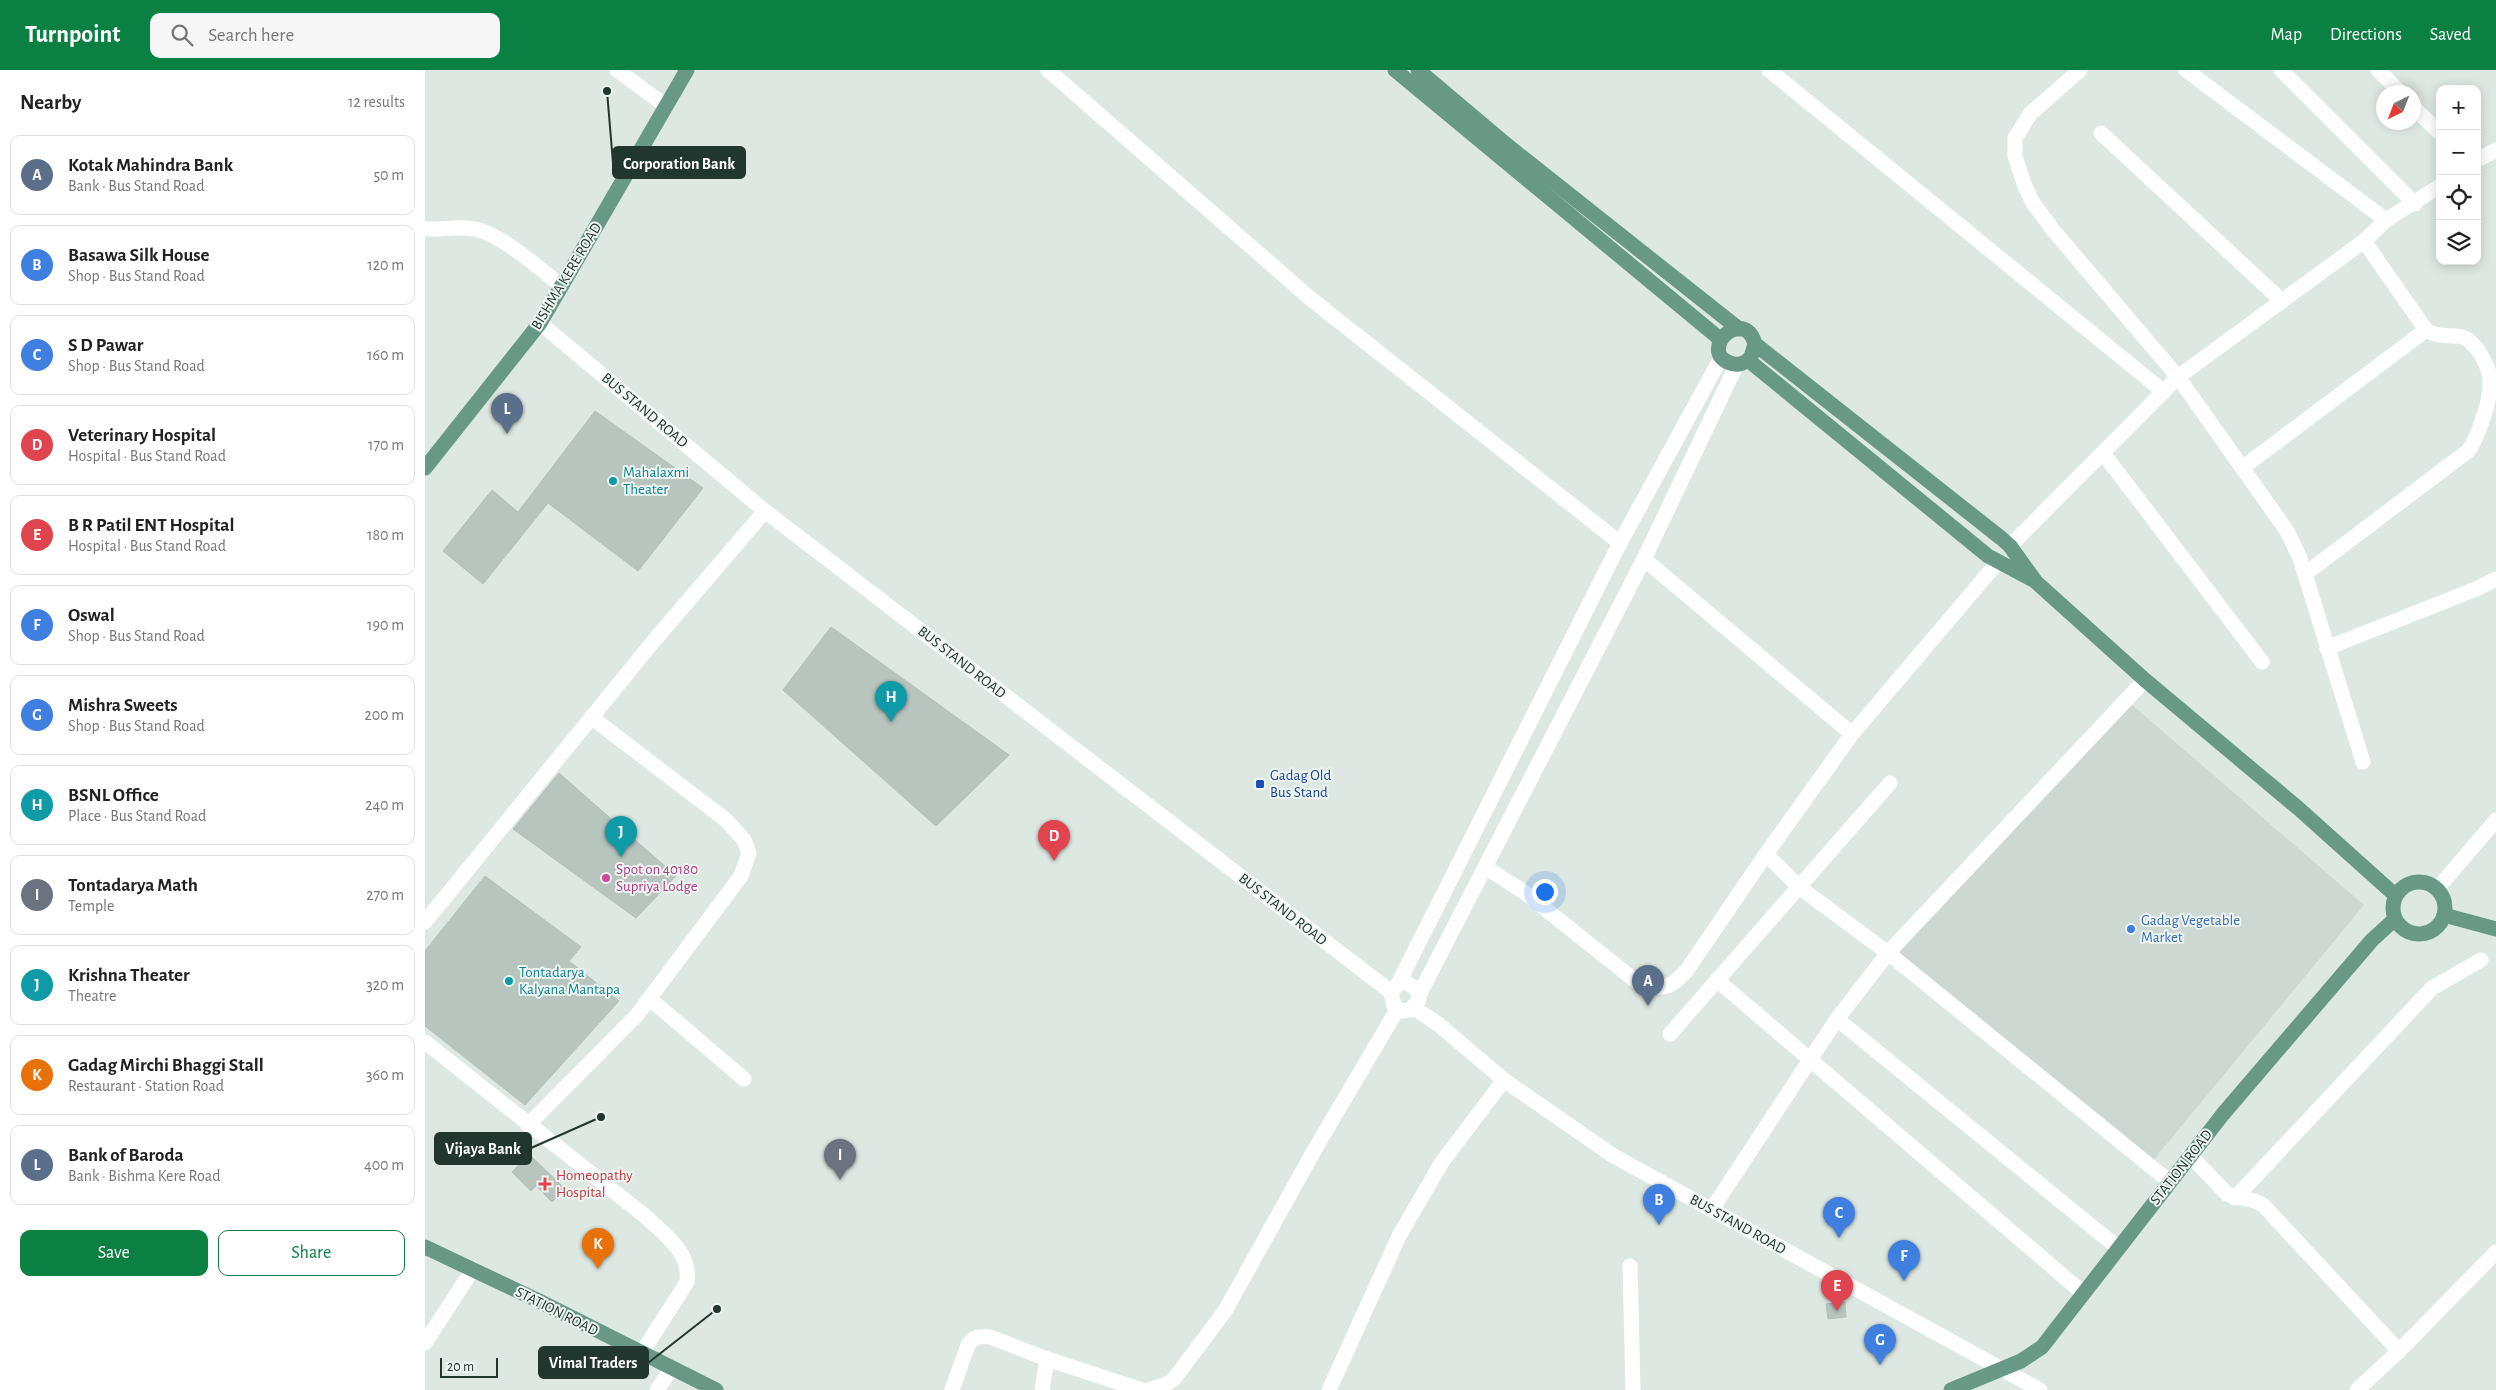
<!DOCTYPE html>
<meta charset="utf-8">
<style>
body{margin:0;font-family:"Alegreya Sans",sans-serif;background:#f6f6f6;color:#222}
.controls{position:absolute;right:15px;top:15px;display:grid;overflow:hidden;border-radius:10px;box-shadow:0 2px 12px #0003}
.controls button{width:45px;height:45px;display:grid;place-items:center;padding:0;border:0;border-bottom:1px solid #e0e0e0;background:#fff;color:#222;font:25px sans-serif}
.compass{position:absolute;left:1951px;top:15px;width:45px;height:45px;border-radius:50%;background:#fff;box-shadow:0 2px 12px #0003;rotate:222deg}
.scale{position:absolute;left:15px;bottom:12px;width:58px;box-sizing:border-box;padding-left:5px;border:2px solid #21362e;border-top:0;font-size:14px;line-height:18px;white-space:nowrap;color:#21362e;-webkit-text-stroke:4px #eef5f1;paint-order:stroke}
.you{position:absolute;left:1119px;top:821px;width:18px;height:18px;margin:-12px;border:4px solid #fff;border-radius:50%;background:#1a73e8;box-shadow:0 0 0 8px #1a73e833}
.badge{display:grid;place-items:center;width:32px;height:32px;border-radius:50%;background:#0b8043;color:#fff;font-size:16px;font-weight:700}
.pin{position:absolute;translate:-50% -41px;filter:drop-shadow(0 1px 2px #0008)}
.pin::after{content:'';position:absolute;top:26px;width:18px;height:15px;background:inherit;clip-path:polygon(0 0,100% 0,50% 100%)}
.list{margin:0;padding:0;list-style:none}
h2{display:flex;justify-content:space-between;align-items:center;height:65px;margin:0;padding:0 20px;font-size:21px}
h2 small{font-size:16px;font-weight:400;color:#767676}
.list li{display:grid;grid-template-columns:32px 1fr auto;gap:15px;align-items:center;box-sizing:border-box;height:80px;margin:0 10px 10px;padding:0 10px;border:1px solid #e0e0e0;border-radius:10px}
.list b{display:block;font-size:19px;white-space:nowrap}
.list p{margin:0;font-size:16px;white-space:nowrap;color:#767676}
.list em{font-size:16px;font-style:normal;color:#767676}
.actions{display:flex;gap:10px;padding:15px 20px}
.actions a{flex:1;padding:11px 0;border:1px solid #0b8043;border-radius:10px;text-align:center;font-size:18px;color:#0b8043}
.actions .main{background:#0b8043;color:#fff}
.icon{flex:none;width:28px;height:28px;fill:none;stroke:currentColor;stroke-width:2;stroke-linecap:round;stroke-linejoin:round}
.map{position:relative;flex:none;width:2071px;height:1320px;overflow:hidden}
header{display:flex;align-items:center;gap:30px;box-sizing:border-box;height:70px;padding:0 25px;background:#0b8043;color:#fff}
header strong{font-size:24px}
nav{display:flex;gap:28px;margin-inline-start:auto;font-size:18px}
.search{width:350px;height:45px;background:#f6f6f6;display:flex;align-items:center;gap:12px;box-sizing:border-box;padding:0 18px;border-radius:10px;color:#767676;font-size:19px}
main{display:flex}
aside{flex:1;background:#fff}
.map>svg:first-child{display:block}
.built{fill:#ccd8d1}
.building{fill:#b7c5be;stroke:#b1c1b8}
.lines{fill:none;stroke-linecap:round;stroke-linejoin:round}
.minor{stroke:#fff;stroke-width:15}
.major{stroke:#679986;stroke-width:15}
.culture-dot{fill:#0f9aa8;stroke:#eef5f1;stroke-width:2}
.transit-dot{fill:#1a4fb4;stroke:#eef5f1;stroke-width:2}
.hotel-dot{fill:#d1479c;stroke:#eef5f1;stroke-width:2}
.shop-dot{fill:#3f7fe0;stroke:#eef5f1;stroke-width:2}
.health-dot{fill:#e0444e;stroke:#eef5f1;stroke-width:2}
.labels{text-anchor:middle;stroke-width:4;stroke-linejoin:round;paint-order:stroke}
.street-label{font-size:15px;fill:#21362e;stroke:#eef5f1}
.culture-label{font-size:15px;fill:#0d838f;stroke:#eef5f1;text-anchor:start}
.transit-label{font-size:15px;fill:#164399;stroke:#eef5f1;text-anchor:start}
.hotel-label{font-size:15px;fill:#b23c85;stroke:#eef5f1;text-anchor:start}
.shop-label{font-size:15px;fill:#366cbe;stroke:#eef5f1;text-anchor:start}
.health-label{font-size:15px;fill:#be3a42;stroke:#eef5f1;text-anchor:start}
.leader{fill:none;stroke:#21362e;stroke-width:2}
.callout-dot{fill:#21362e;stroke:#eef5f1;stroke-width:2}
.callout{fill:#21362e;stroke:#21362e;stroke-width:2}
.callout-label{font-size:16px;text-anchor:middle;font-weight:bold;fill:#fff}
</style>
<header>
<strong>Turnpoint</strong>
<div class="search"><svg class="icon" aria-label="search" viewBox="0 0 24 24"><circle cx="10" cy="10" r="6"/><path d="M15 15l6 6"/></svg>Search here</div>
<nav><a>Map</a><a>Directions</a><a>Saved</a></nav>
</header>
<main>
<aside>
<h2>Nearby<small>12 results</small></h2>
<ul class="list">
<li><span class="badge" style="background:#5c6f8a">A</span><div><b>Kotak Mahindra Bank</b><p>Bank · Bus Stand Road</p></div><em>50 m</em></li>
<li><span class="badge" style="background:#3f7fe0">B</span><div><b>Basawa Silk House</b><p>Shop · Bus Stand Road</p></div><em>120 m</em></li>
<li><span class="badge" style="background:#3f7fe0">C</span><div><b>S D Pawar</b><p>Shop · Bus Stand Road</p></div><em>160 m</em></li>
<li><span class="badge" style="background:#e0444e">D</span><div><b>Veterinary Hospital</b><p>Hospital · Bus Stand Road</p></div><em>170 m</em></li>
<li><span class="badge" style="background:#e0444e">E</span><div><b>B R Patil ENT Hospital</b><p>Hospital · Bus Stand Road</p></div><em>180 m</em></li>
<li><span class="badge" style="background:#3f7fe0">F</span><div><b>Oswal</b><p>Shop · Bus Stand Road</p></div><em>190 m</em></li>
<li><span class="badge" style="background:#3f7fe0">G</span><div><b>Mishra Sweets</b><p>Shop · Bus Stand Road</p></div><em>200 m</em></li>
<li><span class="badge" style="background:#0f9aa8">H</span><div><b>BSNL Office</b><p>Place · Bus Stand Road</p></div><em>240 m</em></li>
<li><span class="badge" style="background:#6b7280">I</span><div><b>Tontadarya Math</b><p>Temple</p></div><em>270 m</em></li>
<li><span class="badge" style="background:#0f9aa8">J</span><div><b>Krishna Theater</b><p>Theatre</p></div><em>320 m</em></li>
<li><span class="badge" style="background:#e8710a">K</span><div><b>Gadag Mirchi Bhaggi Stall</b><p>Restaurant · Station Road</p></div><em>360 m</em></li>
<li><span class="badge" style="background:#5c6f8a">L</span><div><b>Bank of Baroda</b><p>Bank · Bishma Kere Road</p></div><em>400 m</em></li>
</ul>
<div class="actions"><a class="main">Save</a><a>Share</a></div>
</aside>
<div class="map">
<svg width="2071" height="1320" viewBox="0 0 2071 1320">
<rect width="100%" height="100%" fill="#dee8e2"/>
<polygon class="built" points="1706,634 1939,835 1726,1093 1471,882"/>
<g class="building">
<polygon points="170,341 278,418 213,501 123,433 58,514 18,481 67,420 93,442"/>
<polygon points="406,557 584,685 511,756 358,620"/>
<polygon points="134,703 251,806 211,848 88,759"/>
<polygon points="60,806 156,877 144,891 194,931 100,1035 0,956 0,881"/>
<polygon points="104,1084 140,1119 127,1132 111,1116 106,1121 87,1102"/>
<polygon points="1420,1232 1421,1247 1403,1249 1401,1234"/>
</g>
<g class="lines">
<g class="minor">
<polyline points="192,0 241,36"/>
<polyline points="623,0 886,229 1195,473"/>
<polyline points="1344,0 1739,322"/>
<polyline points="1655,0 1605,44 1590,68 1590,86 1599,114 1608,133 1628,160 1753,307 1862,461 1875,488 1938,692"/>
<polyline points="1761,0 1961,150"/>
<polyline points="1856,0 1990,134"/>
<polyline points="1953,0 1975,22"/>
<polyline points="1988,37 2015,63"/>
<polyline points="1676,63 1857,231"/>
<polyline points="2052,90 2071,80"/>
<path d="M 0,159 C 18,160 36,155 54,160 C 81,168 113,198 136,215"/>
<polyline points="115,253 340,441 966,922"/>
<polyline points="1678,383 1837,592"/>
<polyline points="1817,398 2001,260"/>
<polyline points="1585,476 1753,307 1939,171 1961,150 2015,116"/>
<path d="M 1880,504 L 2043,381 C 2053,368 2066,329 2065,312 C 2065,297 2054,278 2042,269 C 2031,262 2017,270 2001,260 L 1939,171"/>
<polyline points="1902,578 2051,519 2071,509"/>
<polyline points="1427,664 1573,492"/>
<polyline points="1341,784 1374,817 1463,883 1745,1112"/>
<path d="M 1060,797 L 1099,822 L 1217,916 C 1240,920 1247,917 1262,900 L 1341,784 L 1427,664 L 1219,489"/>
<polyline points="2012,819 2071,750"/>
<polyline points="0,852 227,573 340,441"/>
<polyline points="1292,910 1658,1223"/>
<polyline points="973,914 980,912 992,919 994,930 985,940 976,941 969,936 966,922 973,914 1195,473 1297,286"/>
<polyline points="994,925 1219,489 1312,294"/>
<polyline points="225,929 319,1009"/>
<polyline points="989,938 1013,954 1079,1010 1187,1085 1615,1320"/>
<polyline points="1412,949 1692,1177"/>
<polyline points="1245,964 1465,713"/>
<path d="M 0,972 L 220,1146 C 240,1165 266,1182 262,1212 L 216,1284"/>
<polyline points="103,1055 212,945 316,806 324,783 319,770 301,750 166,647"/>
<path d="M 1765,1085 L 1802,1124 C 1815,1130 1826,1127 1838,1135 L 1974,1281"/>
<polyline points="1810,1128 2007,918 2056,890"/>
<polyline points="1287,1139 1412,949 1463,883 1720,610"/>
<polyline points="1205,1196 1208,1320"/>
<polyline points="0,1273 48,1199"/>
<polyline points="232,1320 247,1298"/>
<path d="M 527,1320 L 543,1275 C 549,1266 555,1266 565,1267 L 622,1289 L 717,1320"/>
<polyline points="617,1320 622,1289"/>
<polyline points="723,1320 740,1315 749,1309 800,1241 890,1079 972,940"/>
<polyline points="904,1320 974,1166 1017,1092 1079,1010"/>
<polyline points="1932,1320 1974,1281 2071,1182"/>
</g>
<g class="major">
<polyline points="970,0 1295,269"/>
<polyline points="993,0 1083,76 1314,259"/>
<path d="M 1330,274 L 1326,287 C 1321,293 1313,296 1305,293 C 1272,280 1319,235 1330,274 L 1576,468 L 1585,476 L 1611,512 L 1720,610 L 1873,738 L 1970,825"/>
<polyline points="1323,290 1563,486 1608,510"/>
<polyline points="0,398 115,253 262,0"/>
<circle cx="1994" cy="838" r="26"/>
<polyline points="2019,845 2071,859"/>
<polyline points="0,1177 114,1231 291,1320"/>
<polyline points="1526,1320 1596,1291 1617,1277 1798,1044 1947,870 1970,849"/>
</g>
</g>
<g class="culture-dot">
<circle cx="188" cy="411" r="5"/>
<circle cx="84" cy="911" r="5"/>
</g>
<rect class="transit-dot" x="830" y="709" width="10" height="10" rx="2.5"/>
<circle class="hotel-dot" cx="181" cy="808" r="5"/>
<circle class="shop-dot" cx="1706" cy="859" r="5"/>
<path class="health-dot" d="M117.5 1106.5h5v5h5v5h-5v5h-5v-5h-5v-5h5z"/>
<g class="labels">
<g class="street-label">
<text transform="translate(141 206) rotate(-59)" y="5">BISHMA KERE ROAD</text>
<text transform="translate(220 340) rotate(40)" y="5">BUS STAND ROAD</text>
<text transform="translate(537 592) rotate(38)" y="5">BUS STAND ROAD</text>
<text transform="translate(858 839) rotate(38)" y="5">BUS STAND ROAD</text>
<text transform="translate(1756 1097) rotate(-52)" y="5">STATION ROAD</text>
<text transform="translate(1313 1154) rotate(29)" y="5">BUS STAND ROAD</text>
<text transform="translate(132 1241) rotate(27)" y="5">STATION ROAD</text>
</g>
<g class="culture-label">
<text x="198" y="407">Mahalaxmi<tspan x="198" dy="17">Theater</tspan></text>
<text x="94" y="907">Tontadarya<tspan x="94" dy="17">Kalyana Mantapa</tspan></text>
</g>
<g class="transit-label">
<text x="845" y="710">Gadag Old<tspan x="845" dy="17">Bus Stand</tspan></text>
</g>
<g class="hotel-label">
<text x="191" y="804">Spot on 40180<tspan x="191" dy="17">Supriya Lodge</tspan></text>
</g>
<g class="shop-label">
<text x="1716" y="855">Gadag Vegetable<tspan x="1716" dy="17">Market</tspan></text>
</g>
<g class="health-label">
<text x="131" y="1110">Homeopathy<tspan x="131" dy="17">Hospital</tspan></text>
</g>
</g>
<path class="leader" d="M182 21L188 93M176 1047L106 1078M292 1239L223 1293"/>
<g class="callout-dot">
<circle cx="182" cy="21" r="5"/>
<circle cx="176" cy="1047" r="5"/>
<circle cx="292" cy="1239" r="5"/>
</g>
<g class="callout">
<rect x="188" y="77" width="132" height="31" rx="5"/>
<rect x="10" y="1063" width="96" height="31" rx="5"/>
<rect x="114" y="1277" width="109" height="31" rx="5"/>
</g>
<g class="callout-label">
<text x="254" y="99">Corporation Bank</text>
<text x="58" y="1084">Vijaya Bank</text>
<text x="168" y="1298">Vimal Traders</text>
</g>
</svg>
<div class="controls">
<button>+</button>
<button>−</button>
<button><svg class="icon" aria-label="locate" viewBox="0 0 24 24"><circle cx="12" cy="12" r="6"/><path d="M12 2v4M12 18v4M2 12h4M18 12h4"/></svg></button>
<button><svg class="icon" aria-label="layers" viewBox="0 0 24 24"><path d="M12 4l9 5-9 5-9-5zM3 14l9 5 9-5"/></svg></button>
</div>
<svg class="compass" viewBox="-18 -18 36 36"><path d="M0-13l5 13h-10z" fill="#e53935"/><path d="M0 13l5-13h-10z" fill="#767676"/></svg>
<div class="scale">20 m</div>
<div class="you"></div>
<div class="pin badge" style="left:1223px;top:936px;background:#5c6f8a">A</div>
<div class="pin badge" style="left:1234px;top:1155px;background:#3f7fe0">B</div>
<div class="pin badge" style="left:1414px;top:1168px;background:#3f7fe0">C</div>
<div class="pin badge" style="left:629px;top:791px;background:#e0444e">D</div>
<div class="pin badge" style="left:1412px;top:1241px;background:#e0444e">E</div>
<div class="pin badge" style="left:1479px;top:1211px;background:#3f7fe0">F</div>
<div class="pin badge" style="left:1455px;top:1295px;background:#3f7fe0">G</div>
<div class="pin badge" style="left:466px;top:652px;background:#0f9aa8">H</div>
<div class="pin badge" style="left:415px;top:1110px;background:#6b7280">I</div>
<div class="pin badge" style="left:196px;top:787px;background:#0f9aa8">J</div>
<div class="pin badge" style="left:173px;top:1199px;background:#e8710a">K</div>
<div class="pin badge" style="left:82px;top:364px;background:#5c6f8a">L</div>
</div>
</main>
